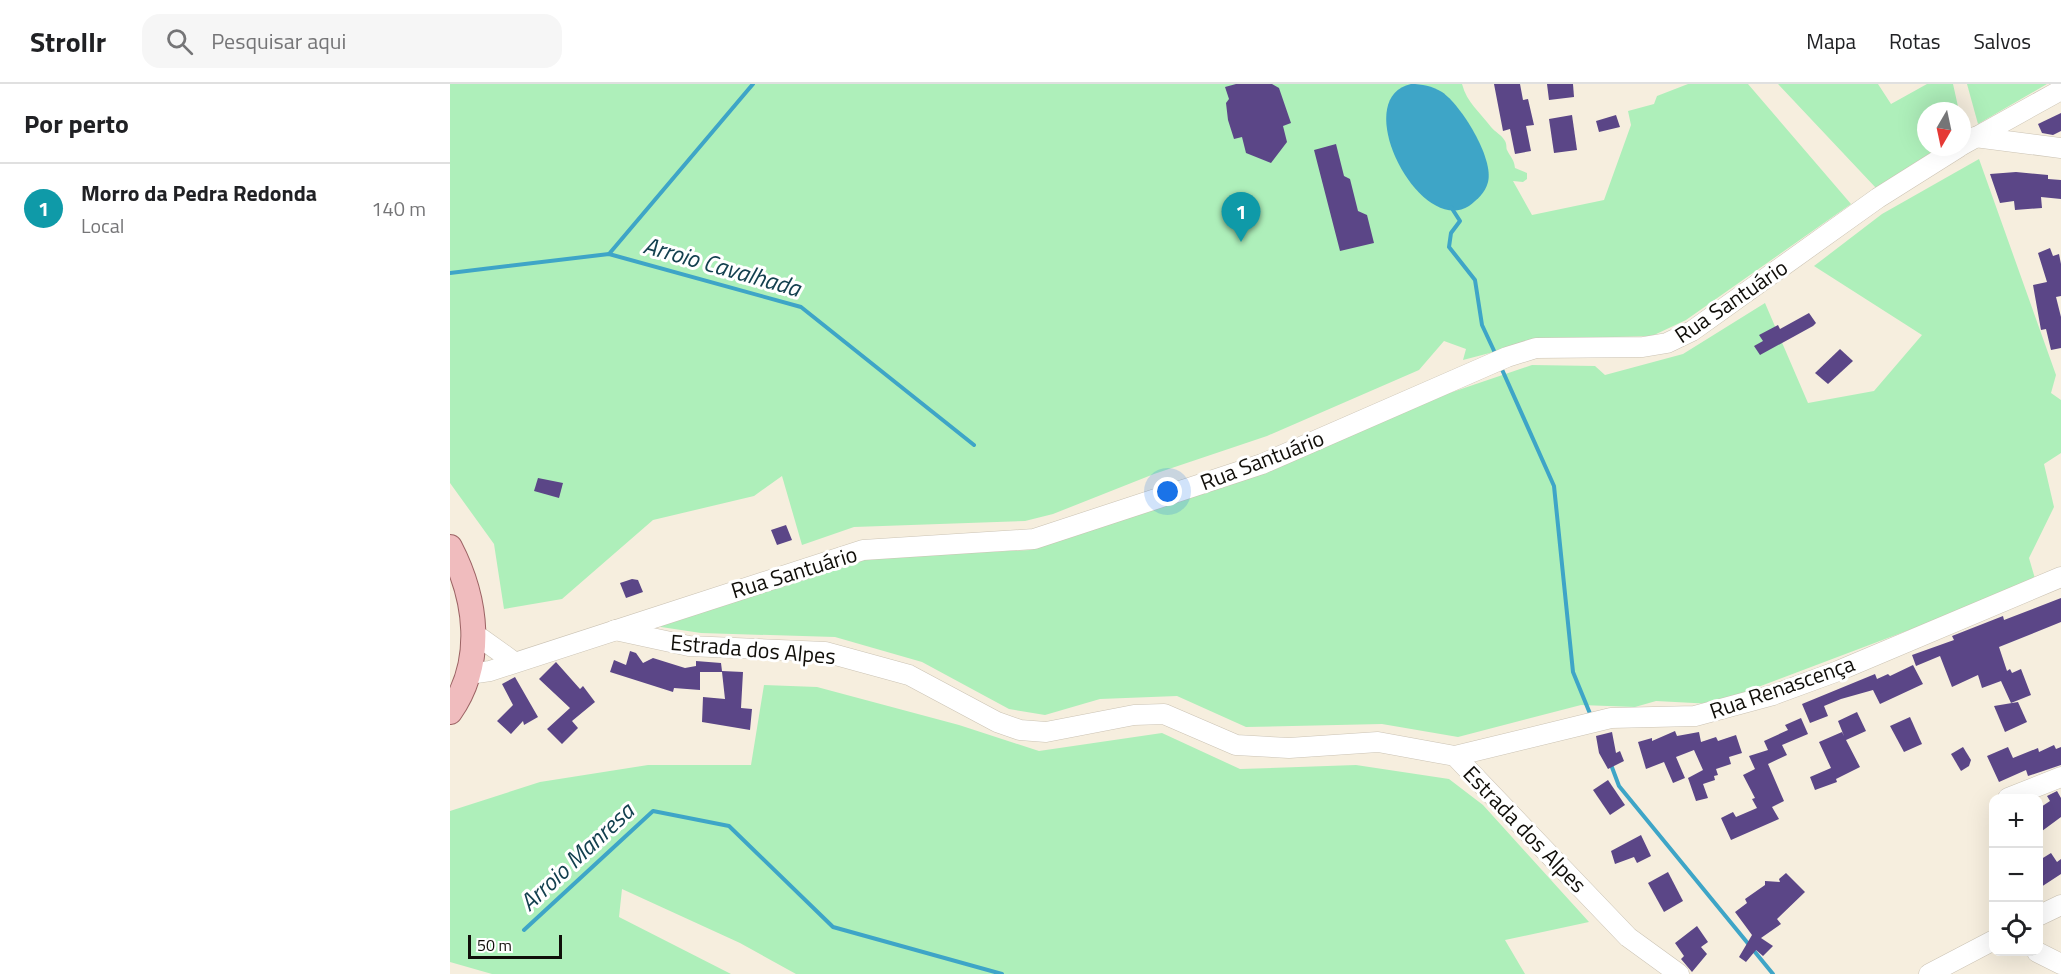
<!DOCTYPE html>
<html lang="pt">
<meta charset="utf-8">
<style>
body{margin:0;font-family:"Titillium Web",sans-serif;background:#f6f6f6;color:#202124}
.controls{position:absolute;right:18px;bottom:18px;display:grid;overflow:hidden;border-radius:12px;box-shadow:0 6px 24px #0002}
.controls button{width:54px;height:54px;display:grid;place-items:center;padding:0;border:0;border-bottom:2px solid #e0e0e0;background:#fff;color:#202124;font:30px sans-serif}
.compass{position:absolute;left:1467px;top:18px;width:54px;height:54px;border-radius:50%;background:#fff;box-shadow:0 6px 24px #0002;rotate:189deg}
.scale{position:absolute;left:18px;bottom:15px;width:94px;box-sizing:border-box;padding-left:6px;border:3px solid #100e09;border-top:0;font-size:16px;line-height:21px;white-space:nowrap;color:#100e09;-webkit-text-stroke:4px #fff;paint-order:stroke}
.you{position:absolute;left:718px;top:408px;width:21px;height:21px;margin:-15px;border:4px solid #fff;border-radius:50%;background:#1a73e8;box-shadow:0 0 0 9px #1a73e833}
.badge{display:grid;place-items:center;width:39px;height:39px;border-radius:50%;background:#db2777;color:#fff;font-size:20px;font-weight:700}
.pin{position:absolute;translate:-50% -50px;filter:drop-shadow(0 2px 3px #0008)}
.pin::after{content:'';position:absolute;top:32px;width:21px;height:18px;background:inherit;clip-path:polygon(0 0,100% 0,50% 100%)}
.list{margin:0;padding:0;list-style:none}
h2{display:flex;justify-content:space-between;align-items:center;height:78px;margin:0;padding:0 24px;font-size:26px}
h2 small{font-size:20px;font-weight:400;color:#757577}
.list li{display:grid;grid-template-columns:39px 1fr auto;gap:18px;align-items:center;box-sizing:border-box;height:90px;padding:0 24px;border-top:2px solid #e0e0e0}
.list b{display:block;font-size:22px;white-space:nowrap}
.list p{margin:0;font-size:20px;white-space:nowrap;color:#757577}
.list em{font-size:20px;font-style:normal;color:#757577}
.icon{flex:none;width:33px;height:33px;fill:none;stroke:currentColor;stroke-width:2;stroke-linecap:round;stroke-linejoin:round}
.map{position:relative;flex:none;width:1611px;height:890px;overflow:hidden}
header{display:flex;align-items:center;gap:36px;box-sizing:border-box;height:84px;padding:0 30px;background:#fff;border-bottom:2px solid #e0e0e0}
header strong{font-size:28px}
nav{display:flex;gap:33px;margin-inline-start:auto;font-size:21px}
.search{width:420px;height:54px;background:#f6f6f6;display:flex;align-items:center;gap:15px;box-sizing:border-box;padding:0 21px;border-radius:18px;color:#757577;font-size:22px}
main{display:flex}
aside{flex:1;background:#fff}
.map>svg:first-child{display:block}
.green{fill:#aeefba}
.water{fill:#3ea5c7}
.lines{fill:none;stroke-linecap:round;stroke-linejoin:round}
.stream{stroke:#3ea5c7;stroke-width:4}
.building{fill:#5b4687}
.minor-casing{stroke:#cbc3b4;stroke-width:21}
.major-casing{stroke:#9b6263;stroke-width:26}
.minor{stroke:#fff;stroke-width:20}
.major{stroke:#f0bcbe;stroke-width:24}
.labels{text-anchor:middle;stroke-width:6;stroke-linejoin:round;paint-order:stroke}
.street-label{font-size:22px;fill:#100e09;stroke:#fff}
.water-label{font-size:24px;font-style:italic;fill:#13404f;stroke:#fff}
</style>
<header>
<strong>Strollr</strong>
<div class="search"><svg class="icon" aria-label="search" viewBox="0 0 24 24"><circle cx="10" cy="10" r="6"/><path d="M15 15l6 6"/></svg>Pesquisar aqui</div>
<nav><a>Mapa</a><a>Rotas</a><a>Salvos</a></nav>
</header>
<main>
<aside>
<h2>Por perto<small></small></h2>
<ul class="list">
<li><span class="badge" style="background:#0f9aa8">1</span><div><b>Morro da Pedra Redonda</b><p>Local</p></div><em>140 m</em></li>
</ul>
</aside>
<div class="map">
<svg width="1611" height="890" viewBox="0 0 1611 890">
<rect width="100%" height="100%" fill="#f6eede"/>
<g class="green">
<path d="M 0,0 L 1012,0 C 1017,19 1030,28 1041,43 C 1045,48 1052,51 1055,57 C 1057,60 1056,64 1057,66 C 1061,74 1064,75 1065,84 L 1077,89 L 1077,95 L 1073,98 L 1063,97 L 1082,131 L 1154,116 L 1181,41 L 1178,27 L 1204,20 L 1207,12 L 1238,0 L 1298,0 L 1401,120 L 1236,236 L 1202,252 L 1093,255 L 1013,276 L 1016,265 L 994,257 L 969,286 L 817,352 L 704,390 L 603,430 L 575,437 L 404,443 L 352,461 L 332,392 L 304,412 L 203,436 L 112,515 L 54,525 L 44,460 L 0,399 Z"/>
<polygon points="1328,0 1428,0 1441,20 1477,0 1503,0 1509,27 1476,27 1476,63 1490,63 1426,104"/>
<polygon points="1517,0 1597,0 1528,40"/>
<polygon points="1529,75 1606,291 1601,309 1611,316 1611,369 1594,380 1604,423 1579,474 1586,498 1263,620 1206,617 1185,623 1131,621 1008,653 932,640 796,643 727,612 650,615 595,631 559,625 472,578 385,553 251,549 211,543 211,539 414,474 580,466 830,381 976,317 1082,281 1145,282 1155,291 1233,270 1315,219 1358,319 1424,307 1472,251 1364,182 1432,130"/>
<polygon points="314,601 367,603 509,641 589,667 712,649 790,685 906,681 999,695 1033,721 1139,838 1055,856 1075,890 346,890 290,859 172,805 169,833 281,890 42,890 0,878 0,727 90,698 198,681 301,681"/>
</g>
<path class="water" d="M 961,0 C 972,0 982,2 992,8 C 1011,21 1044,74 1038,98 C 1035,109 1028,115 1019,122 C 969,153 898,14 961,0 Z"/>
<g class="lines">
<g class="stream">
<polyline points="1001,123 1010,137 1001,149 999,163 1025,196 1032,241 1046,271"/>
<polyline points="159,170 303,0"/>
<polyline points="0,189 159,170 351,223 524,361"/>
<polyline points="1050,281 1104,402 1123,588 1141,632"/>
<polyline points="1160,678 1169,702 1323,890"/>
<polyline points="74,846 203,727 279,742 383,843 552,890"/>
</g>
</g>
<g class="building">
<polygon points="786,0 822,0 829,4 841,39 833,42 837,58 821,79 796,69 792,53 784,55 778,36 776,19 779,15 775,3"/>
<polygon points="1044,0 1070,0 1073,16 1078,15 1084,41 1076,42 1081,67 1065,70 1060,45 1053,47"/>
<polygon points="1097,0 1123,0 1124,13 1099,16"/>
<polygon points="1611,29 1611,47 1603,51 1592,49 1588,40"/>
<polygon points="1122,31 1127,66 1104,69 1099,35"/>
<polygon points="1166,31 1170,43 1149,48 1146,37"/>
<polygon points="886,60 894,92 900,95 908,127 917,131 924,159 890,167 864,66"/>
<polygon points="1566,88 1598,91 1598,95 1611,96 1611,115 1591,113 1592,124 1565,126 1564,117 1550,119 1540,90"/>
<polygon points="1600,164 1603,172 1609,170 1611,180 1611,212 1606,213 1611,233 1611,264 1601,266 1596,245 1591,246 1583,201 1597,198 1588,169"/>
<polygon points="1359,229 1366,239 1363,242 1310,271 1304,262 1313,257 1309,251 1328,241 1330,245"/>
<polygon points="1390,265 1403,277 1378,300 1365,289"/>
<polygon points="88,394 113,399 109,414 84,407"/>
<polygon points="336,441 342,456 327,461 321,446"/>
<polygon points="182,495 188,496 193,508 176,514 170,499"/>
<polygon points="1611,514 1611,538 1549,563 1557,587 1560,585 1562,589 1571,585 1581,611 1561,619 1551,597 1532,604 1528,591 1502,603 1490,572 1466,582 1462,571 1504,556 1502,552 1553,532 1554,536"/>
<polygon points="180,567 186,569 193,579 203,574 235,584 246,582 246,577 271,579 272,587 293,588 291,624 302,625 300,646 252,638 253,613 275,615 272,588 250,588 250,606 224,604 223,608 160,588 164,576 176,581"/>
<polygon points="106,578 130,605 133,602 145,618 122,637 128,644 112,660 97,645 120,624 89,595"/>
<polygon points="1463,581 1473,600 1430,620 1423,606 1391,615 1374,622 1378,632 1360,639 1352,620 1425,590 1427,595 1438,590 1440,592"/>
<polygon points="65,593 88,633 74,641 73,637 61,650 47,637 63,621 52,600"/>
<polygon points="1568,618 1577,638 1555,648 1544,622"/>
<polygon points="1407,628 1416,647 1396,656 1410,683 1386,695 1387,698 1365,706 1360,693 1381,684 1369,658 1392,648 1394,652 1388,637"/>
<polygon points="1460,633 1472,660 1454,668 1440,642"/>
<polygon points="1351,634 1358,650 1332,661 1337,671 1318,680 1334,717 1322,723 1329,735 1281,756 1271,734 1283,728 1286,733 1307,724 1302,715 1305,714 1293,691 1305,685 1299,672 1318,666 1314,657 1338,646 1335,641"/>
<polygon points="1225,647 1227,652 1249,648 1251,658 1266,653 1268,657 1286,651 1292,669 1279,673 1281,680 1266,685 1268,691 1264,692 1265,696 1253,700 1258,714 1246,717 1238,694 1253,686 1244,666 1226,673 1235,694 1223,699 1214,678 1196,685 1188,658 1202,654 1202,657"/>
<polygon points="1162,648 1166,669 1170,667 1174,677 1158,685 1149,669 1146,652"/>
<polygon points="1604,661 1606,665 1611,663 1611,681 1578,692 1576,686 1549,698 1537,672 1558,663 1563,674 1588,664 1589,668"/>
<polygon points="1513,663 1521,676 1519,682 1511,687 1501,670"/>
<polygon points="1158,696 1175,721 1160,731 1143,706"/>
<polygon points="1607,707 1611,714 1611,733 1588,750 1588,725 1600,717 1597,712"/>
<polygon points="1191,751 1201,772 1187,779 1184,773 1165,780 1161,767"/>
<polygon points="1601,769 1607,778 1611,775 1611,790 1588,805 1588,777"/>
<polygon points="1218,788 1233,817 1214,828 1198,799"/>
<polygon points="1336,789 1355,808 1327,835 1331,840 1311,854 1323,862 1313,872 1306,866 1296,878 1289,873 1302,851 1285,828 1297,819 1295,815 1315,801 1315,797 1330,798 1329,795"/>
<polygon points="1247,842 1258,858 1251,863 1257,870 1242,888 1231,875 1234,872 1225,859"/>
</g>
<g class="lines">
<defs>
<g id="minor">
<polyline points="1525,53 1611,64"/>
<polyline points="1512,61 1611,6"/>
<polyline points="165,546 239,562 375,568 459,591 547,638 570,646 596,648 684,631 714,630 786,661 839,664 928,658 1005,672 1178,853 1229,890"/>
<polyline points="24,554 32,555 64,578"/>
<polyline points="19,590 40,587 413,466 584,455 812,380 1057,273 1086,264 1193,263 1217,259 1242,247 1428,114 1509,63"/>
<polyline points="1005,672 1161,634 1245,632 1323,611 1388,587 1611,493"/>
<polyline points="1558,714 1611,693"/>
<polyline points="1588,832 1611,821"/>
<polyline points="1587,868 1611,880"/>
<polyline points="1479,890 1544,856"/>
</g>
<path id="major" d="M 0,463 C 27,515 35,578 0,628"/>
</defs>
<use href="#minor" class="minor-casing"/>
<use href="#major" class="major-casing"/>
<use href="#minor" class="minor"/>
<use href="#major" class="major"/>
</g>
<g class="labels">
<g class="street-label">
<text transform="translate(1281 217) rotate(-34)" y="8">Rua Santuário</text>
<text transform="translate(812 376) rotate(-21)" y="8">Rua Santuário</text>
<text transform="translate(344 488) rotate(-17)" y="8">Rua Santuário</text>
<text transform="translate(303 565) rotate(5)" y="8">Estrada dos Alpes</text>
<text transform="translate(1332 603) rotate(-19)" y="8">Rua Renascença</text>
<text transform="translate(1075 745) rotate(46)" y="8">Estrada dos Alpes</text>
</g>
<g class="water-label">
<text transform="translate(272 183) rotate(16)" y="8">Arroio Cavalhada</text>
<text transform="translate(127 773) rotate(-43)" y="8">Arroio Manresa</text>
</g>
</g>
</svg>
<div class="controls">
<button>+</button>
<button>−</button>
<button><svg class="icon" aria-label="locate" viewBox="0 0 24 24"><circle cx="12" cy="12" r="6"/><path d="M12 2v4M12 18v4M2 12h4M18 12h4"/></svg></button>
</div>
<svg class="compass" viewBox="-18 -18 36 36"><path d="M0-13l5 13h-10z" fill="#e53935"/><path d="M0 13l5-13h-10z" fill="#757577"/></svg>
<div class="scale">50 m</div>
<div class="you"></div>
<div class="pin badge" style="left:791px;top:158px;background:#0f9aa8">1</div>
</div>
</main>
